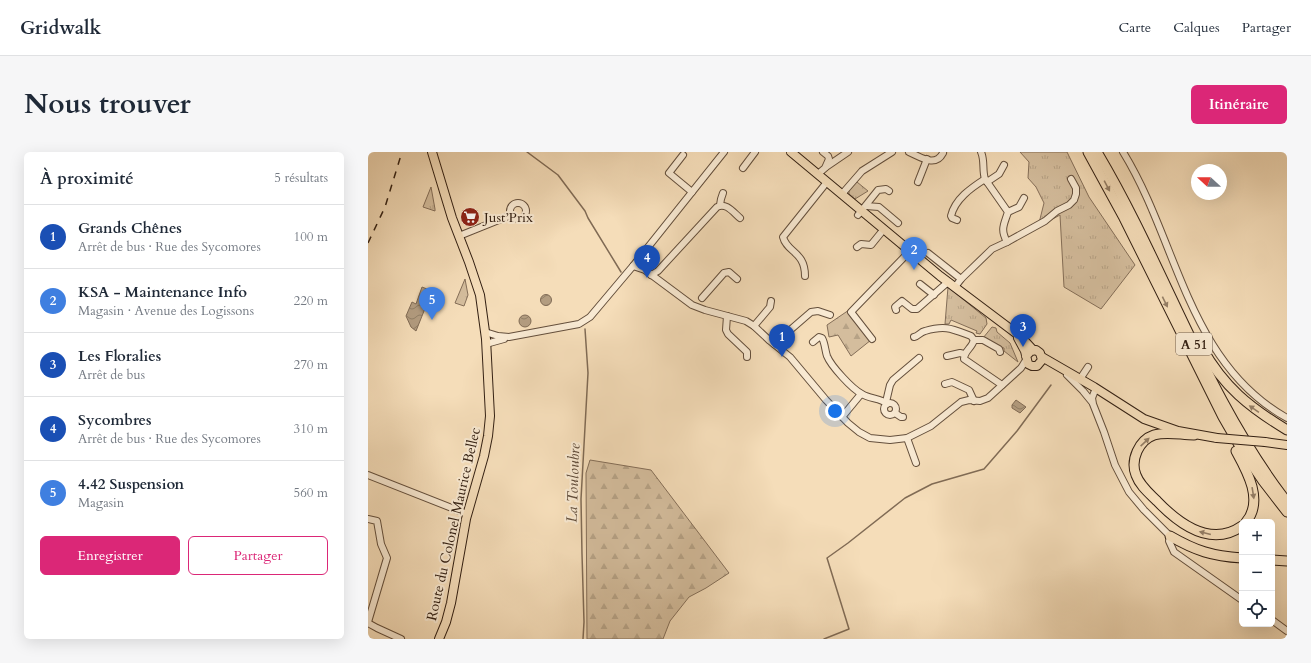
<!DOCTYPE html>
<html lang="fr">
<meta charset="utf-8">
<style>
body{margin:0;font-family:Cardo,serif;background:#f6f6f7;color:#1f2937}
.controls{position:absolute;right:12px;bottom:12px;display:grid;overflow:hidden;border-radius:6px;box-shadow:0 4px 16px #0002}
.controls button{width:36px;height:36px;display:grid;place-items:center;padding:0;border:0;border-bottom:1px solid #e0e1e3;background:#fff;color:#1f2937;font:20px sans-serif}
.compass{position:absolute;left:823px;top:12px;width:36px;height:36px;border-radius:50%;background:#fff;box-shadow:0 4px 16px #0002;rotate:291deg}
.you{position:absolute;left:467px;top:259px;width:14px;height:14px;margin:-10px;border:3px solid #fff;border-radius:50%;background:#1a73e8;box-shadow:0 0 0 6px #1a73e833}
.badge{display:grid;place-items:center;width:26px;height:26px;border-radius:50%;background:#db2777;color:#fff;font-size:13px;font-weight:700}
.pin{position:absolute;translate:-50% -33px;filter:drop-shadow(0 1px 2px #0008)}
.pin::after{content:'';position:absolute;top:21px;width:14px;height:12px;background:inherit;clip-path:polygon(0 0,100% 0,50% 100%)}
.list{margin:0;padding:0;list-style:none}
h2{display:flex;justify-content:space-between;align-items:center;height:52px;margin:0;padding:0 16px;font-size:17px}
h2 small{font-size:13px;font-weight:400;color:#747a83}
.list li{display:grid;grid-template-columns:26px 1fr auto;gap:12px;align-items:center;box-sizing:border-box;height:64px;padding:0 16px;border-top:1px solid #e0e1e3}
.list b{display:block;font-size:15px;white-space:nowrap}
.list p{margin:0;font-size:13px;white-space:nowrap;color:#747a83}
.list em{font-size:13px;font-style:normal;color:#747a83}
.actions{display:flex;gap:8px;padding:12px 16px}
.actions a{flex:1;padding:9px 0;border:1px solid #db2777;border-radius:6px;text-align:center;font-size:14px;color:#db2777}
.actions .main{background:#db2777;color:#fff}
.icon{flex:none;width:22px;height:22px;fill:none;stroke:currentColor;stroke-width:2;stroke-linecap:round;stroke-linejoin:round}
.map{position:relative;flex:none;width:919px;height:487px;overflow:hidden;border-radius:6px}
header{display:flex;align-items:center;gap:24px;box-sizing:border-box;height:56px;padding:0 20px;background:#fff;border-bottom:1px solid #e0e1e3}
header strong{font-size:19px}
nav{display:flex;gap:22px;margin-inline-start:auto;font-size:14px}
.intro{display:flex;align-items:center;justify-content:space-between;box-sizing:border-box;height:96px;padding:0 24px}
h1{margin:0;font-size:28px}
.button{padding:10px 18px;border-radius:6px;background:#db2777;color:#fff;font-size:14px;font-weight:700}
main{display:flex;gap:24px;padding:0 24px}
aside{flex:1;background:#fff;border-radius:6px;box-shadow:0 4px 16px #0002}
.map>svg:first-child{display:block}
.grass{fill:url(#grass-tufts);stroke:#846e58}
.forest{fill:url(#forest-firs);stroke:#846e58}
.water{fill:url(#water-waves);stroke:#806b55}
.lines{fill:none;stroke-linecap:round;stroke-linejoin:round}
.stream{stroke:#806b55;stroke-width:1.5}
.minor-casing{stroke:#644f3c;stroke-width:8}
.major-casing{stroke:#332013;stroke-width:10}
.highway-casing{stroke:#332013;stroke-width:11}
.minor{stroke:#f8e9d2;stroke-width:6}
.major{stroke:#f5ddb9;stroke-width:8}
.highway{stroke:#f5ddb9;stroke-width:9}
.rail{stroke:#332013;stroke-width:1.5;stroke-dasharray:7 7;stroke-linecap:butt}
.major-bridge-casing{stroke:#332013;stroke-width:10;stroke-linecap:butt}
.major-bridge{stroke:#f5ddb9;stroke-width:8}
.oneway{fill:#947e66}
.labels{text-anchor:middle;stroke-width:4;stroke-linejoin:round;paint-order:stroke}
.shield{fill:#f8e9d2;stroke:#6e5c4c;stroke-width:1}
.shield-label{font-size:13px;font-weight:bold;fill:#332013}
.poi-label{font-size:14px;fill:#332013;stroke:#f8e9d2;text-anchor:start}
.street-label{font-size:14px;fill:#332013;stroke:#f8e9d2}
.water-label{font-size:15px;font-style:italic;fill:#604c3a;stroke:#f8e9d2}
</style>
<header>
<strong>Gridwalk</strong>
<nav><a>Carte</a><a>Calques</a><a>Partager</a></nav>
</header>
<div class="intro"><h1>Nous trouver</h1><a class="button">Itinéraire</a></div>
<main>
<aside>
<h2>À proximité<small>5 résultats</small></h2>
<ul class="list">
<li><span class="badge" style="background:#1a4fb4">1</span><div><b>Grands Chênes</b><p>Arrêt de bus · Rue des Sycomores</p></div><em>100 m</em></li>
<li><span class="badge" style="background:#3f7fe0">2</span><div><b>KSA - Maintenance Info</b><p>Magasin · Avenue des Logissons</p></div><em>220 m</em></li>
<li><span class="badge" style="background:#1a4fb4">3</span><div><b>Les Floralies</b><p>Arrêt de bus</p></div><em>270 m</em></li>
<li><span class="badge" style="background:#1a4fb4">4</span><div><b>Sycombres</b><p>Arrêt de bus · Rue des Sycomores</p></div><em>310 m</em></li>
<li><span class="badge" style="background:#3f7fe0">5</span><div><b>4.42 Suspension</b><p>Magasin</p></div><em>560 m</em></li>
</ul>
<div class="actions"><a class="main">Enregistrer</a><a>Partager</a></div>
</aside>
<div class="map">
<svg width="919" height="487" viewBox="0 0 919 487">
<defs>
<pattern id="grass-tufts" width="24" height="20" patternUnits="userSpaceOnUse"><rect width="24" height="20" fill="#d4bd9d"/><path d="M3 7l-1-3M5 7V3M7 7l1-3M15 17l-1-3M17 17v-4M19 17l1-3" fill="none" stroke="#b6a286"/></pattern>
<pattern id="forest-firs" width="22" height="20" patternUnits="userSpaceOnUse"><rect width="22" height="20" fill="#d4bd9d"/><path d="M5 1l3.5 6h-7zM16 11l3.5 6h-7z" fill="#b6a286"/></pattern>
<pattern id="water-waves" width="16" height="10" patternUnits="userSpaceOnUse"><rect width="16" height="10" fill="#b39d81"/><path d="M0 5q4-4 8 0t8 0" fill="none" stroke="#928068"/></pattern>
</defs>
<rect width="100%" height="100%" fill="#f5ddb9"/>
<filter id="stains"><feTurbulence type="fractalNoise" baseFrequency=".005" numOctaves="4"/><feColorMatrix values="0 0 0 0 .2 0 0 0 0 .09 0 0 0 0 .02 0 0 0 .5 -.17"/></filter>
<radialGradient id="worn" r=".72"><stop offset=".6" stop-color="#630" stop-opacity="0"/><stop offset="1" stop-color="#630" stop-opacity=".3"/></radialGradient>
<g class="grass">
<polygon points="652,0 699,0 721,45 767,113 733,157 696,135 692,63 670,75 676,51 668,35 660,26 661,10"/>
<polygon points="489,30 500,39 487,47 481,42 481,38"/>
<polygon points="63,35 67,57 67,59 55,55"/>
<polygon points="97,127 100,143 96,154 87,151"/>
<polygon points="580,135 618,166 619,172 612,182 608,181 609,179 583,168 581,172 577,172"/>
<polygon points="624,175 628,176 629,180 642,191 650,210 636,199 636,196 631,195 615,186"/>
</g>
<g class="forest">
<polygon points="481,158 503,188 483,204 470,183 461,185 459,173"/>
<polygon points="222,308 283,318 361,421 338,436 321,445 302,469 295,487 219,487 218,321"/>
</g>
<g class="water">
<polygon points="54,135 64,139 48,179 43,175 38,164 44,150 48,152"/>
<circle cx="178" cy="148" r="5.5"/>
<circle cx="157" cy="169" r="6"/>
<polygon points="648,248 658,255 652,261 644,256 644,253"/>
</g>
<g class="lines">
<g class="stream">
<polyline points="159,0 190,23 217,59 220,66 253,120"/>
<polyline points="215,487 216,470 214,402 213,347 220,221 217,177"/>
<polyline points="456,487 481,477 459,406 480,391 537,346 564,332 616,317 649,279 683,233"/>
</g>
<defs>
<g id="minor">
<path d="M 541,0 C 553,5 567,16 575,1"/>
<path d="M 755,0 C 810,89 819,210 919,266"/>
<polyline points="315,3 301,21 324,40"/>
<polyline points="458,15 480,0"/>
<polyline points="375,16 387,0"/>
<polyline points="450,22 457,16 461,7 460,4 455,0"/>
<polyline points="550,30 559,7"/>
<polyline points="619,30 631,22 636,13"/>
<polyline points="474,42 494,19 524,0"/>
<circle cx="150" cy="59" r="8"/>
<polyline points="352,53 353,47 355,41"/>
<polyline points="498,54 511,55 530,71"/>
<polyline points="640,60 651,55 656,46"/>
<polyline points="490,63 510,38 518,37 521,39"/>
<path d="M 589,68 L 584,66 L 583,64 C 587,47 603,36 617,27"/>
<polyline points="91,84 143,63"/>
<polyline points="639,90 677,69 689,59 701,53 706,48 708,42 708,36 703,27"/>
<polyline points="489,95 493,92 503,93 516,77"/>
<polyline points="560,101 593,127"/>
<polyline points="265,114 277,118 324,153 337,158 378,169 386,174 402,189 422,205 458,248 480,271 491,280 502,286 522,288 539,286 563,274 593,250 601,248 612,249 620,246 653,216 658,208"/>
<path d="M 283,123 L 290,119 L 349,55 C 358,50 365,60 372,66"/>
<path d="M 437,124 C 437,99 419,101 415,85 L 459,30"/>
<polyline points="552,132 566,143"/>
<path d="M 587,135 L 593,127 L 624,97 L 639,90 C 632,77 636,73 640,60 L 617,27 C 614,18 617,9 613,0"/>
<polyline points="334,146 356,121 361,120 369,127"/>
<polyline points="528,158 527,155 534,149 544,157 549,157 580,130"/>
<polyline points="359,164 358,178 360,182 379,200 379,205"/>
<polyline points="386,174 402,155 403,149"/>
<polyline points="117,180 130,184 141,185 211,172 222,165 265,114 356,0"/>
<path d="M 546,185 C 551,184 552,180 557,179 C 578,173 584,177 603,184 L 606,188"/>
<polyline points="504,187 483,160 542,99"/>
<path d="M 606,188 C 604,196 596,199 596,207 L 634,233"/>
<polyline points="606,188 615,188 631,197 632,200"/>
<path d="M 445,190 L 451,185 L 454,186 C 457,191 457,198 459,204 C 463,214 484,237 494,242 C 501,247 514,246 519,252"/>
<polyline points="118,192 136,187"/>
<polyline points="406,192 443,160 450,159 462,163"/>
<polyline points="579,204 592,201 596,202"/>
<polyline points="699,223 715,239 724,250"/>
<polyline points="712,227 720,215"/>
<polyline points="577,232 584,230 601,238 606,249"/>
<polyline points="728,236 724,246 725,252 736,280 747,313 761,340 776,358 802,384 801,389 806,400 874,448"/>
<polyline points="518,250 522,233 525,228 551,206"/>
<circle cx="522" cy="257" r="6"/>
<polyline points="527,261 533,265 535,265"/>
<polyline points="474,265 493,242"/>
<polyline points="539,286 548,311"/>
<polyline points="0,323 99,362"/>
<polyline points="0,367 9,369 13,392 19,406 0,470"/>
<polyline points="904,468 919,479"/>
<polyline points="0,471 9,476 33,487"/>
</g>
<g id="major">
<polyline points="64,0 84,66 101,110 112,143 118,187 122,264 120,284 116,304 98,367 83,451 78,470 71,487"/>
<polyline points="423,0 572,124 653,185 665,198"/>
<polyline points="650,186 657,199 660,212 664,214 669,214 674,208 672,201 668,198 663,199 658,204"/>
<polyline points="674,205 726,235 776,267 810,279 849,286"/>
<polyline points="897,290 919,293"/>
</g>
<g id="highway">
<polyline points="720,0 755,64 855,265 874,298 895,329 919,360"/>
<path d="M 729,0 C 797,114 837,244 919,350"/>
<path d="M 834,196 C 856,235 881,255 919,278"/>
<path d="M 826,283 C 813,283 799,279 786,283 C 771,288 762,308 768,323 C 772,334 781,341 789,349 C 811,372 843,396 874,374"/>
<path d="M 868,299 C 879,319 896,349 878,370"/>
<path d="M 802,384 C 828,399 844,404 874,406"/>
<polyline points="904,408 919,409"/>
</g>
</defs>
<use href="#minor" class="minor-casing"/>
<use href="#major" class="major-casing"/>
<use href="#highway" class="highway-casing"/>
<use href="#minor" class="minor"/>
<use href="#major" class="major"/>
<use href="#highway" class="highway"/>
<polyline class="rail" points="0,91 17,55 34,0"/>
<defs>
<polyline id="major-bridge" points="849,286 897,290"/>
</defs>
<use href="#major-bridge" class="major-bridge-casing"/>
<use href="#major-bridge" class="major-bridge"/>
</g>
<defs><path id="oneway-solid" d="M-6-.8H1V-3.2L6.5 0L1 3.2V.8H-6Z"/></defs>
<g class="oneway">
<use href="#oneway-solid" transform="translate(739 34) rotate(62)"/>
<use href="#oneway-solid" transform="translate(797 150) rotate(64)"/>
<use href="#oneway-solid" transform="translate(886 257) rotate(-145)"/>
<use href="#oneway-solid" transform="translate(777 290) rotate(-43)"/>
<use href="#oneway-solid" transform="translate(885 341) rotate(81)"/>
<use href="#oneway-solid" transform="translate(837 381) rotate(-166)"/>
</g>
<defs>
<symbol id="supermarket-disc" viewBox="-11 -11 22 22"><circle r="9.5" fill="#8f2418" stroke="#f8e9d2"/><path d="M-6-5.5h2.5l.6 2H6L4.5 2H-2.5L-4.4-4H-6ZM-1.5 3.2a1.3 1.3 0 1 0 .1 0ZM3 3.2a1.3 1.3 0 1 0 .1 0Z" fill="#fff"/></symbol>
</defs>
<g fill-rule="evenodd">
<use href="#supermarket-disc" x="91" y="54" width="22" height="22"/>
</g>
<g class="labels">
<rect class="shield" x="808" y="181" width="36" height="22" rx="3"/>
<g class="shield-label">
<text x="826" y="197">A 51</text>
</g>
<g class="poi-label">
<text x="116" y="70">Just’Prix</text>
</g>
<g class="street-label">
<text transform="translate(85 372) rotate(-77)" y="5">Route du Colonel Maurice Bellec</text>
</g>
<g class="water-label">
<text transform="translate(205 331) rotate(-88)" y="5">La Touloubre</text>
</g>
</g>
<rect width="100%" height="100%" filter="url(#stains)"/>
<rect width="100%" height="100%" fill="url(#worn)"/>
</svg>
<div class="controls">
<button>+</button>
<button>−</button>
<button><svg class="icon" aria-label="locate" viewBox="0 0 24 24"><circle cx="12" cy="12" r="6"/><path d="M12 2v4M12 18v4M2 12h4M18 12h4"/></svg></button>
</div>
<svg class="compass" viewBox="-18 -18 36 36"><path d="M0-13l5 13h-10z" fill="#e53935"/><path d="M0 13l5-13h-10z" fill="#747a83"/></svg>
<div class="you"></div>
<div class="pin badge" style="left:414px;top:205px;background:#1a4fb4">1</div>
<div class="pin badge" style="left:546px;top:118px;background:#3f7fe0">2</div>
<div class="pin badge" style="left:655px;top:195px;background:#1a4fb4">3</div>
<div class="pin badge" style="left:279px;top:126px;background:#1a4fb4">4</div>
<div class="pin badge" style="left:64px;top:168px;background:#3f7fe0">5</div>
</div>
</main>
